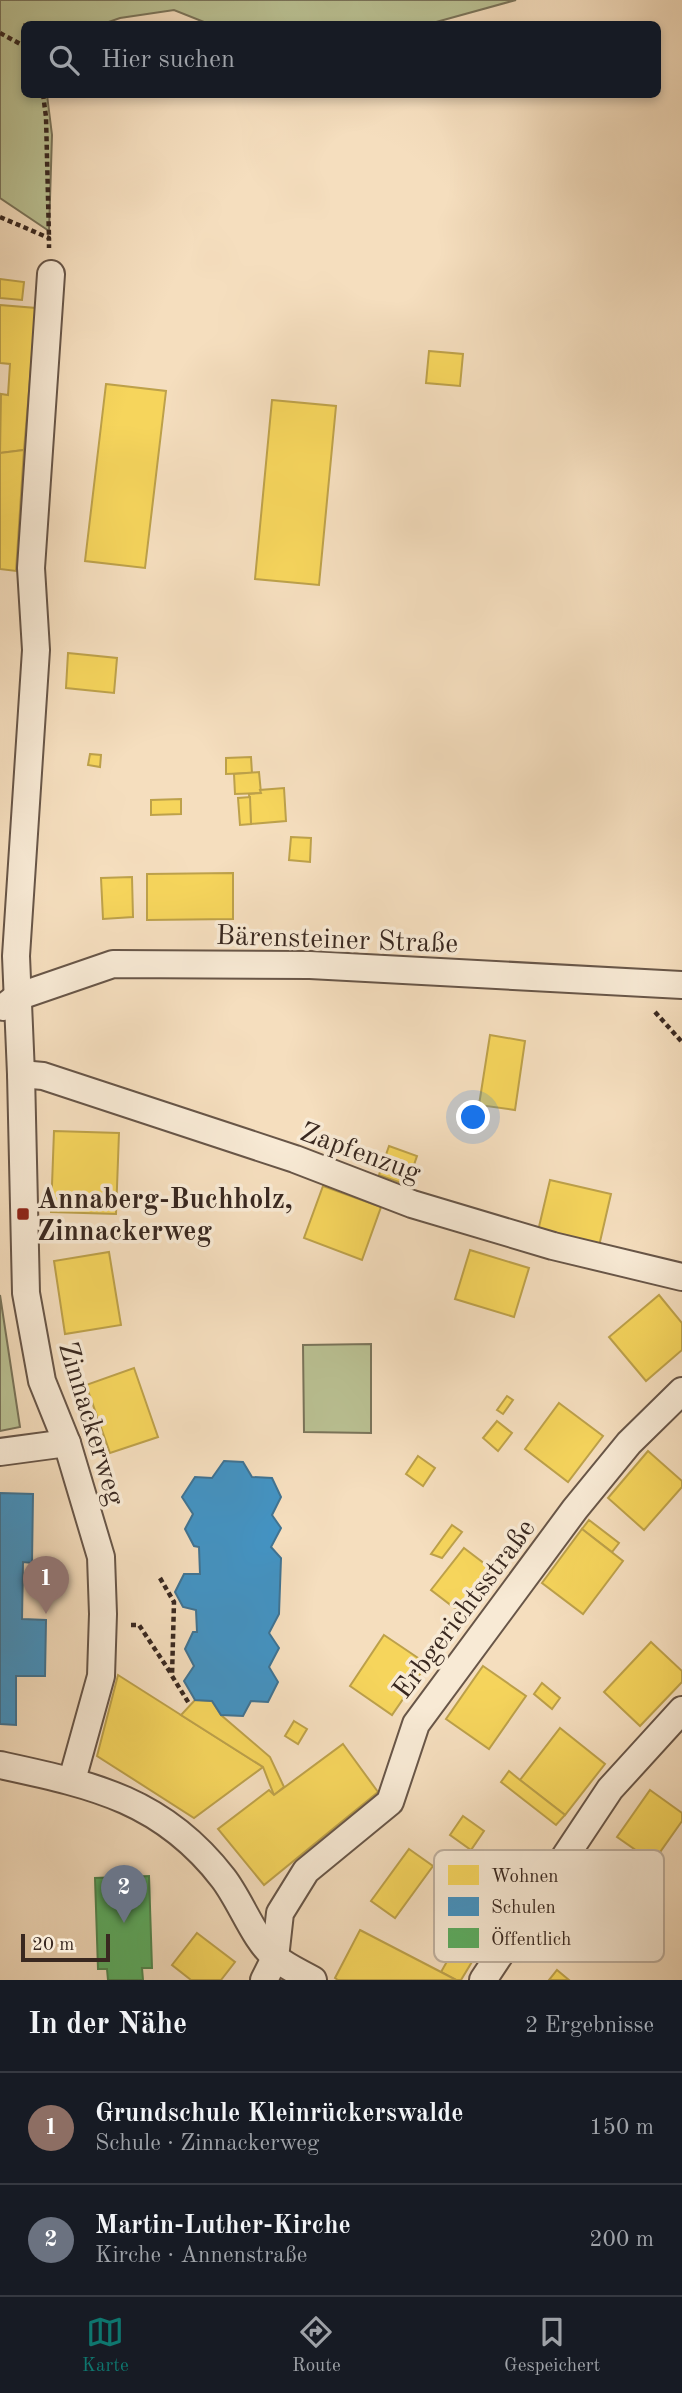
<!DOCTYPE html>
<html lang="de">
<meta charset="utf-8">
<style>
body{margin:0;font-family:"Old Standard TT",serif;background:#20242c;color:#f1f3f6}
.scale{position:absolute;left:21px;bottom:18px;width:89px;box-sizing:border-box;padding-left:7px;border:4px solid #392820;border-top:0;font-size:19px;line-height:24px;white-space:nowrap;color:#392820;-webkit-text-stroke:5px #f8ead5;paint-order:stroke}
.you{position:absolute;left:474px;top:1118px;width:24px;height:24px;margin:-18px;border:5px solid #fff;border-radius:50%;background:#1a73e8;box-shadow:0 0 0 10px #1a73e833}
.badge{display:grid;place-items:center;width:46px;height:46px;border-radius:50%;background:#0f766e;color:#fff;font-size:23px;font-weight:700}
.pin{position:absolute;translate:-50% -58px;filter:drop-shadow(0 2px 4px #0008)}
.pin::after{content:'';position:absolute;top:37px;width:24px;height:21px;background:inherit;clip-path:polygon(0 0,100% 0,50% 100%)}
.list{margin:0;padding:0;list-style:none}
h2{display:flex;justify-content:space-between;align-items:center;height:91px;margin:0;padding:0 28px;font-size:30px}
h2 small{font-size:23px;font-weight:400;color:#9ea1a6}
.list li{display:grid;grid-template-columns:46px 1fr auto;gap:21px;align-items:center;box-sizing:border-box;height:112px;padding:0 28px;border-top:2px solid #363941}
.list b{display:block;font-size:26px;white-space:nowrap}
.list p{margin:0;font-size:23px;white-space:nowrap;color:#9ea1a6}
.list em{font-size:23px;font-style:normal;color:#9ea1a6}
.icon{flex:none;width:38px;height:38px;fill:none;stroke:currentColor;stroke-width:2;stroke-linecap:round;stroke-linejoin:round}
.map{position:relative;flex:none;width:682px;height:1980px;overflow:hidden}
.search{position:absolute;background:#171b24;box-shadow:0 4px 10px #0003;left:21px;right:21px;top:21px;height:77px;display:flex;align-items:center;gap:18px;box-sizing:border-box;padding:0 24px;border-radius:10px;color:#9ea1a6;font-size:26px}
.sheet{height:315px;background:#171b24}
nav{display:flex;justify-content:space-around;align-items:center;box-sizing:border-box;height:98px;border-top:2px solid #363941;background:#171b24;font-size:19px;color:#9ea1a6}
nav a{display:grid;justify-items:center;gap:4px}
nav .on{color:#0f766e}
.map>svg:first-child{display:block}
.green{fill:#bac193;stroke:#7a745a;stroke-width:2}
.homes{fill:#f6d55c;stroke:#bda14a;stroke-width:2}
.schools{fill:#4393c3;stroke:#407392;stroke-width:2}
.public{fill:#5aae61;stroke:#50864e;stroke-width:2}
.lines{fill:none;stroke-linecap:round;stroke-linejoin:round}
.minor-casing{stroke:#685648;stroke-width:30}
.path{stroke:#392820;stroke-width:4.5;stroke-dasharray:5 3.5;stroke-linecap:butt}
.minor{stroke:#f8ead5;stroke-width:26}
.poi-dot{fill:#8f2418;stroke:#f8ead5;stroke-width:2.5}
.labels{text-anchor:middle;stroke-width:7;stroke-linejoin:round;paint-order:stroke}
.street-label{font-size:28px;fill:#392820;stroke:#f8ead5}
.poi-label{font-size:28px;font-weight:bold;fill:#392820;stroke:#f8ead5;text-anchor:start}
.key{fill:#f8ead5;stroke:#bfb09f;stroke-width:2}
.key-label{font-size:19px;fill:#392820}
</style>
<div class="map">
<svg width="682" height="1980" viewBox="0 0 682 1980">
<rect width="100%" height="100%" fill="#f5debe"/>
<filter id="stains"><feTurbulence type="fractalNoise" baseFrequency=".00286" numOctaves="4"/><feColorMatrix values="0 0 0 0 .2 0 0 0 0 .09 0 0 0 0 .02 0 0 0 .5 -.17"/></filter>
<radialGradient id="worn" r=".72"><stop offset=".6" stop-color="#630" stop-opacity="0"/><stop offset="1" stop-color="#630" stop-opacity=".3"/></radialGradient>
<g class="green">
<polygon points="0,0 516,0 429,24 209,24 174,10 120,18 103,24 24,24 24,94 47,95 52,135 49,231 0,198"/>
<polygon points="0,1295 20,1427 0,1431"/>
<polygon points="371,1344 371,1433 304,1432 303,1345"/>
</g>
<g class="homes">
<polygon points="0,279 24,282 22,300 0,298"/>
<polygon points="0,305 36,308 24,450 0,453 1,394 8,395 10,364 0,363"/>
<polygon points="429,351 463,354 460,386 426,383"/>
<polygon points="106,384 166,391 145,568 85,561"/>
<polygon points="272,400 336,406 319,585 255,579"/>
<polygon points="24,450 16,571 0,569 0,453"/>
<polygon points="68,653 117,658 114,693 66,688"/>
<polygon points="90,754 101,755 100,767 88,765"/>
<polygon points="251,757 252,773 226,774 226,758"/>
<polygon points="259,772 261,793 235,794 234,774"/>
<polygon points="284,788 286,821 251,824 249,794 261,793 260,790"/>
<polygon points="250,797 251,824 240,825 238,798"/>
<polygon points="181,799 181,814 151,815 151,800"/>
<polygon points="291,837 311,838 310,862 289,860"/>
<polygon points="233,873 233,919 147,920 147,874"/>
<polygon points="132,877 133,917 103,919 101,878"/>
<polygon points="490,1035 525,1041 515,1110 479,1105"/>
<polygon points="54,1131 119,1133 116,1214 51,1212"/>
<polygon points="389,1146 417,1156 407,1185 379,1175"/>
<polygon points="550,1180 611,1194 599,1246 538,1231"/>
<polygon points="323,1186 381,1207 362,1260 304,1238"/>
<polygon points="470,1250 529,1268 514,1317 455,1299"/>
<polygon points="109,1252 121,1325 65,1334 54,1261"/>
<polygon points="659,1295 682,1323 682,1350 646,1381 609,1337"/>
<polygon points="134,1368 158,1437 110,1453 86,1385"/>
<polygon points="507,1396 513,1400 503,1414 497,1410"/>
<polygon points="559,1403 603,1436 568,1482 525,1449"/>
<polygon points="497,1421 512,1433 498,1451 483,1438"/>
<polygon points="648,1451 682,1481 682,1487 644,1530 608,1498"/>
<polygon points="418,1456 435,1468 423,1486 406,1474"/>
<polygon points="589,1520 619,1543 612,1552 582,1529"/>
<polygon points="452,1525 462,1532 442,1558 431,1554"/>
<polygon points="582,1529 623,1561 583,1614 542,1583"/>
<polygon points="464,1548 498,1574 465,1616 431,1590"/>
<polygon points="384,1635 427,1664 392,1715 350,1686"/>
<polygon points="651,1642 682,1671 682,1682 640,1726 604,1692"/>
<polygon points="483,1666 526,1696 489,1749 446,1719"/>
<polygon points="118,1675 181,1715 263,1767 194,1818 97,1756"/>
<polygon points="542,1683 560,1698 552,1709 534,1694"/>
<polygon points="195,1700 212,1701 221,1715 270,1757 284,1787 274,1795 263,1767 181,1715"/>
<polygon points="294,1721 307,1729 298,1744 285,1736"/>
<polygon points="560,1728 605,1764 565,1815 520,1780"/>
<polygon points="343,1744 378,1792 264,1885 218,1829 269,1790 274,1795"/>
<polygon points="509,1771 520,1780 565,1815 556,1825 501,1782"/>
<polygon points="650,1790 682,1813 682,1821 653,1862 617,1837"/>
<polygon points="463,1816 484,1831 471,1850 450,1835"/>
<polygon points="409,1849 433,1866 395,1918 371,1901"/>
<polygon points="467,1926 487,1937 461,1980 456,1980 441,1972"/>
<polygon points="360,1930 441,1972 456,1980 338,1980 335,1978"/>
<polygon points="197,1933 235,1962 221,1980 191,1980 172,1965"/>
<polygon points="557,1970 569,1980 549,1980"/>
</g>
<g class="schools">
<polygon points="224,1461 243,1462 252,1477 272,1478 281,1497 272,1515 281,1528 271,1547 281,1558 279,1614 269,1633 279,1648 269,1667 278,1682 268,1702 251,1701 243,1716 221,1715 212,1701 195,1700 184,1681 194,1666 185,1649 193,1632 197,1632 196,1610 183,1607 175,1592 184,1574 200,1574 199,1547 194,1546 185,1529 193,1514 182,1497 195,1477 212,1478"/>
<polygon points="0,1493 33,1494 32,1563 23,1562 22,1619 46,1620 45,1676 16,1676 16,1725 0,1724"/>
</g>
<polygon class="public" points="149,1876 152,1968 142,1968 143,1980 108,1980 107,1969 98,1969 95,1878"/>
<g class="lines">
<defs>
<g id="minor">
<polyline points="51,274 31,568 36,650 16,956 21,1074 26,1293 42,1381 67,1443 101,1557 103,1614 101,1676 72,1780"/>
<polyline points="4,1007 17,997 113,964 310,965 682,985"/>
<polyline points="21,1074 43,1076 295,1159 412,1204 553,1246 682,1277"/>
<polyline points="0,1452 67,1443"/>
<path d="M 0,1765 C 92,1785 162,1799 223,1878 C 241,1901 254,1940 276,1958 C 287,1967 301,1973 313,1980"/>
<polyline points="264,1980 275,1958 280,1913 306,1871 390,1802 416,1724 575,1509 629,1443 682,1391"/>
<polyline points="483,1980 610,1789 682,1710"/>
</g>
</defs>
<use href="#minor" class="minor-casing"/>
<g class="path">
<polyline points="0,33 24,46"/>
<polyline points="43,94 46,117 49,238"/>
<polyline points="0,217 49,238 49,248"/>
<polyline points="655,1012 682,1042"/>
<polyline points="160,1578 174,1602 172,1676 190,1705"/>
<polyline points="131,1625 139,1625 172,1675"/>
</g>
<use href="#minor" class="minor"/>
</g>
<rect class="poi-dot" x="16" y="1207" width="14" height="14" rx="3.5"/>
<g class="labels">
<g class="street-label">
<text transform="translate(337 938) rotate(2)" y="10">Bärensteiner Straße</text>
<text transform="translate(361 1151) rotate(20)" y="10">Zapfenzug</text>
<text transform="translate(93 1423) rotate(73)" y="10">Zinnackerweg</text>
<text transform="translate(463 1608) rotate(-53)" y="10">Erbgerichtsstraße</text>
</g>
<g class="poi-label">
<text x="37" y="1208">Annaberg-Buchholz,<tspan x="37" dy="32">Zinnackerweg</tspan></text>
</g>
</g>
<rect x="434" y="1850" width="230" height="112" rx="10" class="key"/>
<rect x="448" y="1865" width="31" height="20" fill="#f6d55c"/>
<rect x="448" y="1897" width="31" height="19" fill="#4393c3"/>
<rect x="448" y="1928" width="31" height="20" fill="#5aae61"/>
<g class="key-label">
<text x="491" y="1882">Wohnen</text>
<text x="491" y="1913">Schulen</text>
<text x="491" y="1945">Öffentlich</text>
</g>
<rect width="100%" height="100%" filter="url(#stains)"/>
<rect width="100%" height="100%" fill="url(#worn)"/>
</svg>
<div class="scale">20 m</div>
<div class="you"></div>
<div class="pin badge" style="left:46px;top:1614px;background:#8d6e63">1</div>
<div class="pin badge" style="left:124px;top:1923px;background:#6b7280">2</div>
<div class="search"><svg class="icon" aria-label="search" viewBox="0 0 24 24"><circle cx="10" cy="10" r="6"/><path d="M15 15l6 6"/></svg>Hier suchen</div>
</div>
<section class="sheet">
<h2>In der Nähe<small>2 Ergebnisse</small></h2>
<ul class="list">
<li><span class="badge" style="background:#8d6e63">1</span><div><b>Grundschule Kleinrückerswalde</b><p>Schule · Zinnackerweg</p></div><em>150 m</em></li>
<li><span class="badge" style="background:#6b7280">2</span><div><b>Martin-Luther-Kirche</b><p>Kirche · Annenstraße</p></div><em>200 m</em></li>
</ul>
</section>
<nav>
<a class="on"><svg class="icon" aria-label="map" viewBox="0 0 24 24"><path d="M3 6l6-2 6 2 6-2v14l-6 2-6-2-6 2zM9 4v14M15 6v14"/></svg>Karte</a>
<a><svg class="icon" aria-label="directions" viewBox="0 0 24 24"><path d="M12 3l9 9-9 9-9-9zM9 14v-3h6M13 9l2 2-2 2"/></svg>Route</a>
<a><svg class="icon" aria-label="saved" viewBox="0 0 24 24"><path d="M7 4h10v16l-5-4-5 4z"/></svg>Gespeichert</a>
</nav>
